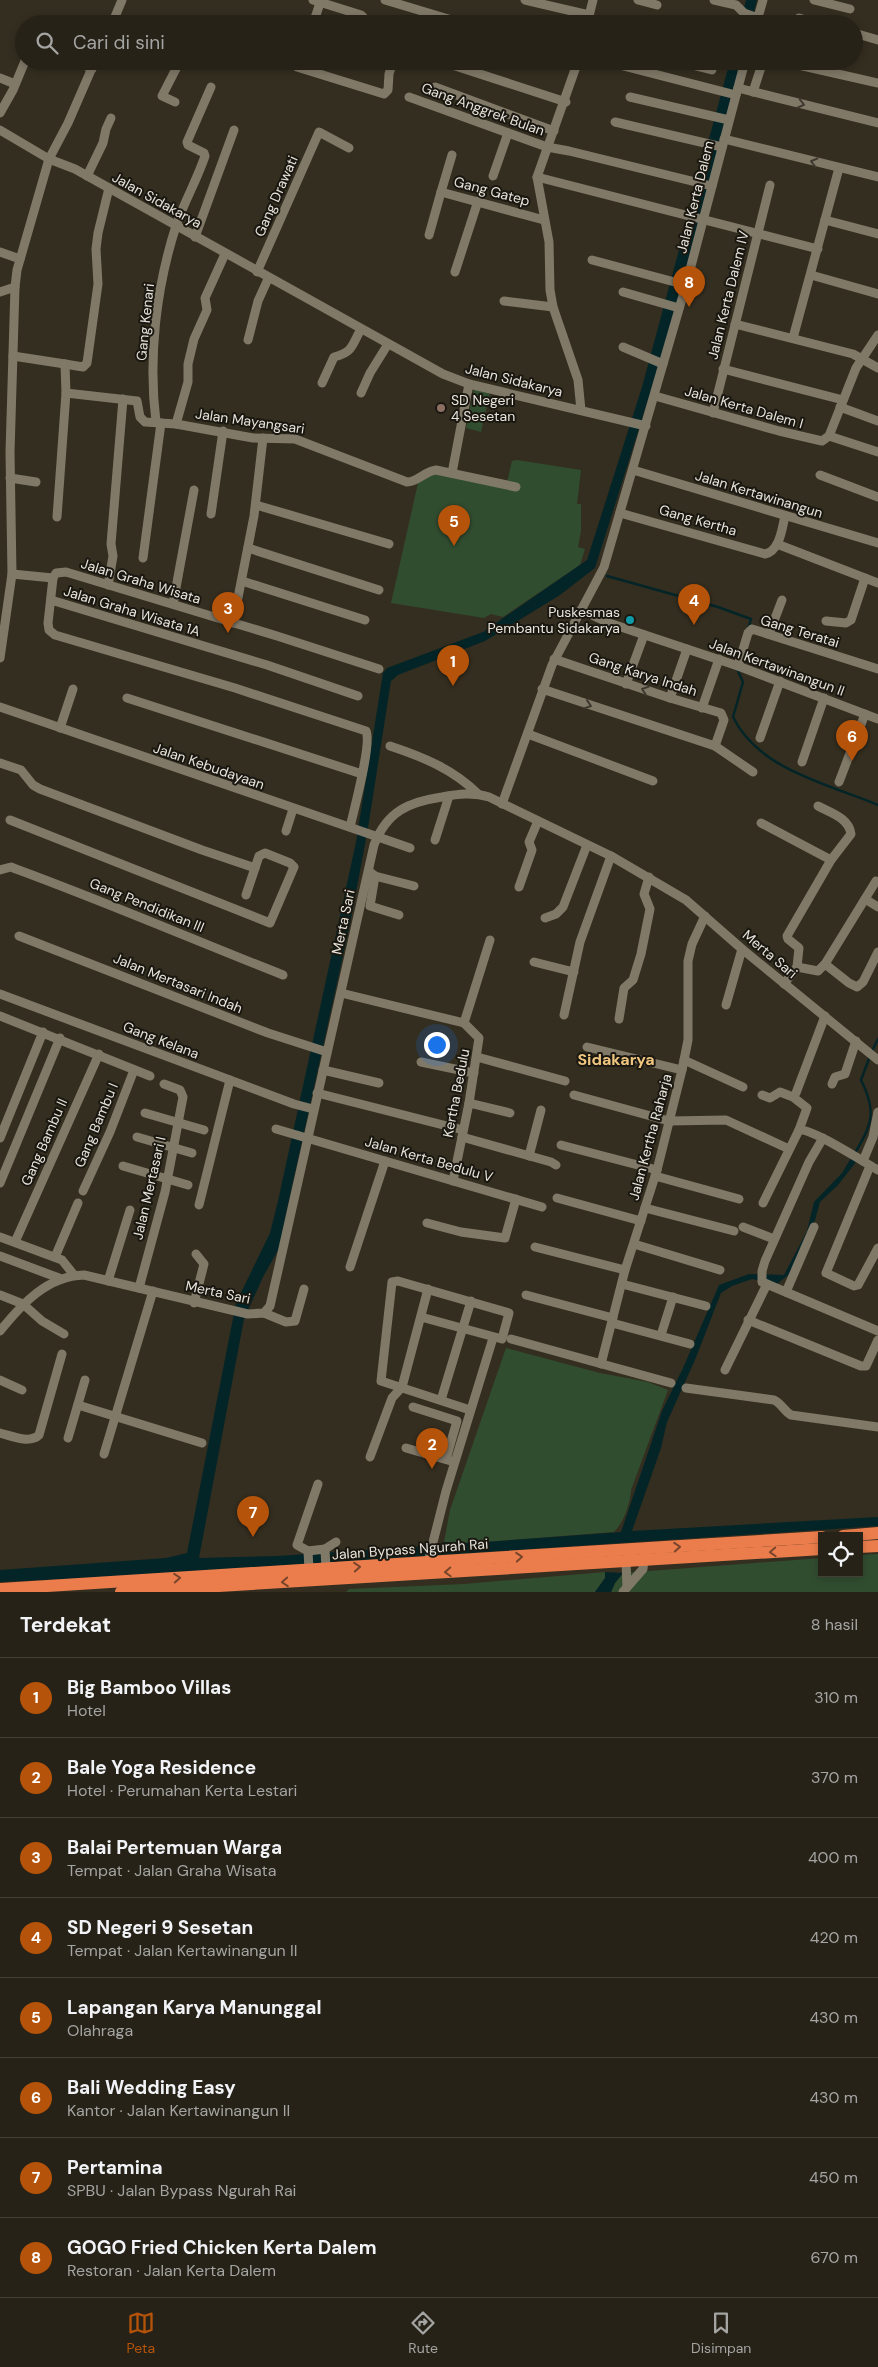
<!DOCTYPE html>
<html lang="id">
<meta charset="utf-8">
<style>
body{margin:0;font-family:"DM Sans",sans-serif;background:#332f25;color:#f1f3f6}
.controls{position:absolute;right:15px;bottom:15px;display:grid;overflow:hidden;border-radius:0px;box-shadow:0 2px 8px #0003}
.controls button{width:45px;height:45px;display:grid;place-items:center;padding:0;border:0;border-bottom:1px solid #433f37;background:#272218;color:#f1f3f6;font:25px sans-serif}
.you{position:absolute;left:436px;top:1044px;width:18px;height:18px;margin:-12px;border:4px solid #fff;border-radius:50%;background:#1a73e8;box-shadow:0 0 0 8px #1a73e833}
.badge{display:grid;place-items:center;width:32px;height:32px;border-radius:50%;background:#b45309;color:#fff;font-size:16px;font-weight:700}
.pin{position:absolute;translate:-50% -41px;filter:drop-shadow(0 1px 2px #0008)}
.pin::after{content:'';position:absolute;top:26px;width:18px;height:15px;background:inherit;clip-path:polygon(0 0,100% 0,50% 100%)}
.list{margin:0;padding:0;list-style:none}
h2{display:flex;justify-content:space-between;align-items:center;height:65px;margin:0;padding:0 20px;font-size:21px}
h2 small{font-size:16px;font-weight:400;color:#a4a4a2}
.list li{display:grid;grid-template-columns:32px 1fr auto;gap:15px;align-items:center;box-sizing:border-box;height:80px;padding:0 20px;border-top:1px solid #433f37}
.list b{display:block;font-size:19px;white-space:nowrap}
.list p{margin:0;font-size:16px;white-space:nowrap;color:#a4a4a2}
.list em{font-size:16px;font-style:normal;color:#a4a4a2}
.icon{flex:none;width:28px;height:28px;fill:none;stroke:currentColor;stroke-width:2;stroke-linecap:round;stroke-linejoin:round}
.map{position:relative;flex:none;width:878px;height:1592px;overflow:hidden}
.search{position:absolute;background:#272218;box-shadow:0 2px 8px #0003;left:15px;right:15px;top:15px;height:55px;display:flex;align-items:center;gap:12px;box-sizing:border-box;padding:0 18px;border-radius:28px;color:#a4a4a2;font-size:19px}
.sheet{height:705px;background:#272218}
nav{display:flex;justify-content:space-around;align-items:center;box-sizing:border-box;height:70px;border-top:1px solid #433f37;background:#272218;font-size:14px;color:#a4a4a2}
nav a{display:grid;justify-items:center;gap:2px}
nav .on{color:#b45309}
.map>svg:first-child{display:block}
.green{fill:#314d30}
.water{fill:#042527}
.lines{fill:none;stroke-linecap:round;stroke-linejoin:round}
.stream{stroke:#042527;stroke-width:2.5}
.minor{stroke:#807968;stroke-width:9}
.highway{stroke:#eb7d4c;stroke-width:12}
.oneway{stroke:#3d392f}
.oneway2{stroke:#77452b}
.education-dot{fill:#8d6e63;stroke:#191710;stroke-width:2}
.culture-dot{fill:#0f9aa8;stroke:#191710;stroke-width:2}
.labels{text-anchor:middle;stroke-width:4;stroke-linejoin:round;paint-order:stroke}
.street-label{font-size:14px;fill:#e8e4db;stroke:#191710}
.poi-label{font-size:14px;fill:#e8e4db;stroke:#191710;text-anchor:start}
.quarter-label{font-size:16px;font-weight:bold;fill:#f0c680;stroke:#191710}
</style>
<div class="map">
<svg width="878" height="1592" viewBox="0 0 878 1592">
<rect width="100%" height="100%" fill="#342e20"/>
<g class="green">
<polygon points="474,389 490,392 481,432 466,428"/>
<polygon points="517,460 581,470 577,504 581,504 581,531 578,547 585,549 580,565 503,617 491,614 484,618 391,603 418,483 428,473 506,487 512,461"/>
<path d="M 506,1348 L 600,1373 L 648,1382 L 668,1390 L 631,1490 C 630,1504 624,1522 614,1532 L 472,1543 L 444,1542 L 450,1510 Z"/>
<polygon points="878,1554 878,1592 611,1592 615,1583 623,1573 822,1558 822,1573 859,1573 859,1555"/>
<polygon points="605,1572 605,1578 595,1592 346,1592 349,1589 464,1584"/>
</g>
<g class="water">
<polygon points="746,0 757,0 751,24 740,24"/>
<polygon points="730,61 741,61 666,343 595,568 560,595 485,641 398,675 391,681 368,828 350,924 286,1214 281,1245 263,1277 244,1319 199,1558 277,1556 441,1545 443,1542 472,1543 621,1532 662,1411 683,1368 719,1285 749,1274 784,1275 807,1231 814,1202 842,1173 851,1158 856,1162 838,1185 820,1202 812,1231 792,1272 777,1284 752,1279 732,1286 721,1293 695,1360 667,1422 661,1448 632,1531 878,1517 878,1526 107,1577 0,1582 0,1570 166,1558 187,1553 236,1303 270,1233 278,1201 356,842 383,673 387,668 483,632 587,560 642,387"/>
<polygon points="605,1572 623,1573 615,1583 611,1592 595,1592 605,1578"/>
</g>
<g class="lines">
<g class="stream">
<polyline points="607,576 718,607 751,619 748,629"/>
<path d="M 737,669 L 743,682 L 733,717 C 759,770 828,784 878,805"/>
<polyline points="872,1051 878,1039"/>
<path d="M 855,1153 C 872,1124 877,1112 861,1080 L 870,1056"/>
</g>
<g class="minor">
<polyline points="313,0 361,15 364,18 363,24"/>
<polyline points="385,0 465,24"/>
<polyline points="525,0 589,15"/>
<polyline points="638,0 657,5"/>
<polyline points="714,0 736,5 744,13 758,18"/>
<polyline points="814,0 850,9"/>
<polyline points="799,18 819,24"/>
<polyline points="112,24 122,0"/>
<polyline points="313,24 320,3"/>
<polyline points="587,24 593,0"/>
<polyline points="756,24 763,0"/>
<polyline points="854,33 878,40"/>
<polyline points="76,61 92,69"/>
<polyline points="440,61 566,102"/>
<polyline points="578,61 537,177 549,242 550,290 553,307 578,380 581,410"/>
<polyline points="604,61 736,95"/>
<polyline points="676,61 712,70"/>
<polyline points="781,61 878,83"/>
<polyline points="297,67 384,94 388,90 389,74 393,61"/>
<polyline points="0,78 15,84"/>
<polyline points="435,87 554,131"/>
<polyline points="738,88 878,123"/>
<polyline points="753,92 763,61"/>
<polyline points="409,97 547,147 569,151 712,186"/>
<polyline points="630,97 729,120"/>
<polyline points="175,102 162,96 180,61"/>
<polyline points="0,113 13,90 25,61"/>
<polyline points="615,122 722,147"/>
<polyline points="0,130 49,159 75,169 109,188 443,374 469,384 646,426"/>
<polyline points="724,139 878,177"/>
<polyline points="452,155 441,192 544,220"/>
<polyline points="87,176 103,143 106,129 111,118"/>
<polyline points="493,176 508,133"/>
<polyline points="537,177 818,249"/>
<polyline points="825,220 878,234"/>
<polyline points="429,235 441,192"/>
<polyline points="195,237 234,130"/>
<polyline points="0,252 20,259"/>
<polyline points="592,260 686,285"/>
<polyline points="257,272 319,132 349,148"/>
<polyline points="455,272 478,201"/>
<polyline points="811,275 878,294"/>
<polyline points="0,292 15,287"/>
<polyline points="623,292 679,308"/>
<polyline points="504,301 553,307"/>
<polyline points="735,324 853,354 878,368"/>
<polyline points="793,338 839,168"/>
<polyline points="248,340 258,301 268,279"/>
<polyline points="623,347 663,364"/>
<path d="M 13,356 L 65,364 L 66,393 L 137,401 L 140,417 L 145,422 L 176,424 L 253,438 L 295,439 L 407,482 C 418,482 425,471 436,470 L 516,487"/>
<polyline points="65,364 83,367 87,363 98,284 96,249 98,233 109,188"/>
<polyline points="723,369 843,400"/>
<path d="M 322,383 L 334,357 C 353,352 351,347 361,329"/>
<polyline points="361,393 370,373 388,344"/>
<polyline points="655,396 779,431 822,441 829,436 856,368 878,335"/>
<polyline points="840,407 878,421"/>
<polyline points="713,413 770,185"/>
<path d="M 156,422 C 148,358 156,288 176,226 C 184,202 197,180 205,156 L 204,153 L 188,145 L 187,142 L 211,87"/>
<polyline points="176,424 188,382 188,364 194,339 207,310 205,298 225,254"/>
<polyline points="829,436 878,452"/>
<polyline points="633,470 878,543"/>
<polyline points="452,473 469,384"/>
<polyline points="820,475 878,497"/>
<polyline points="10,478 36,482"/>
<polyline points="256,505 389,544"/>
<path d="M 620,513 L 765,554 C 780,551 782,528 785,516"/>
<polyline points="211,514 223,431"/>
<polyline points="57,517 66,393"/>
<polyline points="777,544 878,583"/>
<polyline points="248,548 379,590"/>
<polyline points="143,558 161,423"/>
<polyline points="12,574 53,578"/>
<polyline points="242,581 365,620"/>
<polyline points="108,585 113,556 111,544 123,399"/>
<polyline points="51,600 267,665 358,696"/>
<polyline points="173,604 194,490"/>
<polyline points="581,610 609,623 738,666 878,719"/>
<polyline points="826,621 846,623 851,620 865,578"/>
<polyline points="233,623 254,516 263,438"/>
<polyline points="769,634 782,600"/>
<polyline points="0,658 12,574 10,452 15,287 17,270 49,159 68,123 95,61"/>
<polyline points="554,659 670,698 721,713 724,720 715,746"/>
<polyline points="738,666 748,633 752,629 878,669"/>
<polyline points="626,684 644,635"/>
<polyline points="542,689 715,746 753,772"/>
<polyline points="127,698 362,774"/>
<polyline points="670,698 687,649"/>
<polyline points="0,707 410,848"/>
<polyline points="702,708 719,659"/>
<polyline points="60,728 73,689"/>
<polyline points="528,734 653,781"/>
<polyline points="760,738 780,681"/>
<path d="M 390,746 C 423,757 453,769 478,794"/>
<polyline points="802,762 824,698"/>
<polyline points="0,763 21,770 33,785 40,789 202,850 255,868 246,895"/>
<polyline points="839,782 865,714"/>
<polyline points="502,804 552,665 604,567 686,285 745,61"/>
<polyline points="10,820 270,923 294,867 290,863 265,853 259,856 255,868"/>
<polyline points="761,823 831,860"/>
<path d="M 350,827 C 354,810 372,743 366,731 L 235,688 L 55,635 L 49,630 L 48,623 L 53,578 L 56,573 L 66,572 L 277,636 L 379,669"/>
<polyline points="286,831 293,809"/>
<polyline points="435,840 449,796"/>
<path d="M 0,870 L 11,867 L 16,869 C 106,902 194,940 283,975"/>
<polyline points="370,872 375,876 414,886"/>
<polyline points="375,876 370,906 399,915"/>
<polyline points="519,887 532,850 529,842 538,821"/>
<polyline points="865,899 878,907"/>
<polyline points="545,918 556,914 563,907 587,845"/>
<polyline points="19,936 268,1033 327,1052"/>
<polyline points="534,962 574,972"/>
<polyline points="825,964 849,983 857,987 863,982 878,952"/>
<path d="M 797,967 L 799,948 L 788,939 L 787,936 L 831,860 L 851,834 C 849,818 831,813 818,806"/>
<polyline points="784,984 797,967 818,971 825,964 876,881"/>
<polyline points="341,993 464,1023 479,1038 469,1103 453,1181"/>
<polyline points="0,994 294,1104 313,1109"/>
<polyline points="726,1005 742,949"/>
<polyline points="564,1015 580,942 611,856"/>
<polyline points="0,1016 150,1076"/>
<polyline points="619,1019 624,988 633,980 641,954 650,909 644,894 649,877"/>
<polyline points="464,1023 490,940"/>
<polyline points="587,1047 682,1070"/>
<polyline points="477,1057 565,1081"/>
<polyline points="684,1060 743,1087"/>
<polyline points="421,1062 474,1073"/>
<polyline points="323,1070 379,1083"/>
<polyline points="832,1084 835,1077 845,1074 856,1041"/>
<polyline points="317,1093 459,1129"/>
<polyline points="796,1093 825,1016"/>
<polyline points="574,1095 669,1121 726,1120 789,1149"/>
<polyline points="762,1095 770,1098 780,1092 793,1097 807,1108 799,1130 763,1203"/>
<polyline points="469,1103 510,1113"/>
<polyline points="145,1113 204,1130"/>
<polyline points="276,1129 542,1207"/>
<path d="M 799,1130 C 810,1127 865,1163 878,1170"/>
<polyline points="137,1137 192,1153"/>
<polyline points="462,1137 551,1162 556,1165"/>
<polyline points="0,1138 43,1032"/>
<polyline points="823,1138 809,1162 765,1261 762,1271 762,1282 878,1331"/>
<polyline points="561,1145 657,1170"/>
<polyline points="529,1156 541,1110"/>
<polyline points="863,1161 873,1137 878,1112"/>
<polyline points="123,1166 188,1185"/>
<polyline points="870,1166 826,1273 854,1286 858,1285 878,1248"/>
<polyline points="655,1176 739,1199"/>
<polyline points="0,1183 60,1038"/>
<polyline points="83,1191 110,1132 134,1070"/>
<polyline points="557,1198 641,1221"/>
<polyline points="199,1205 230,1080"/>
<polyline points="645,1208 734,1231"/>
<polyline points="427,1223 461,1232 505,1238 516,1199"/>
<polyline points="743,1227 774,1239"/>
<polyline points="0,1237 62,1260 74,1275"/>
<polyline points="15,1242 99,1054"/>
<polyline points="634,1244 720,1270"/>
<polyline points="535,1247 625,1270"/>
<polyline points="0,1256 59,1278"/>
<polyline points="55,1257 78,1203"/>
<polyline points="350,1267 385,1161"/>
<polyline points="108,1281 130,1210"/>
<polyline points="622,1284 706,1306"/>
<polyline points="139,1288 165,1192 183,1097 180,1090 164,1084"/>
<polyline points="786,1292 814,1227"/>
<polyline points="0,1295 23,1304 42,1321 64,1334"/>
<polyline points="526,1295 613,1318"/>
<polyline points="194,1303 204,1264 196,1254"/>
<polyline points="264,1313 286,1322 295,1321 304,1289"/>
<polyline points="421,1317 502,1339 509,1313 398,1281 392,1282 381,1381 470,1410"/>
<polyline points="748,1320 861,1366 866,1366 878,1340"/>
<polyline points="612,1323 690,1344"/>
<path d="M 0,1331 C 22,1304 47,1276 84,1275 L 248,1314 L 264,1313 L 270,1306 L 374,845 C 387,811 409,802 442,797 C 458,794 473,792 489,797 L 611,856 L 686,900 L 742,949 L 878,1060"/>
<polyline points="661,1335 673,1297"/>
<polyline points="511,1339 671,1383"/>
<polyline points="601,1364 625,1270 657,1170 682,1070 688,1040 688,961 692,944 705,916"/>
<polyline points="725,1370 767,1284"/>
<polyline points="0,1380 22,1390"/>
<path d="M 686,1388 L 774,1400 C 782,1404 784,1411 791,1415 L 878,1427"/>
<polyline points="441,1400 471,1301"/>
<polyline points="78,1405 202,1443"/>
<polyline points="413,1407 457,1421 446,1459"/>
<path d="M 0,1433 C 11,1436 30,1444 39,1435 L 62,1354"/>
<polyline points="68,1438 85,1380"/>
<polyline points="406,1448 451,1461"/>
<polyline points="104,1454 153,1291"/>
<polyline points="370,1457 392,1398 402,1387 428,1289"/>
<polyline points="325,1549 336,1542"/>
<polyline points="308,1551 325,1549 326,1569"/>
<polyline points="626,1561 627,1587"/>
<polyline points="428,1562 446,1491 493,1338"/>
<polyline points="309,1570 308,1551 297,1545 318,1484"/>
<polyline points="623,1592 643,1569 644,1559"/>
</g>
<g class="highway">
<polyline points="843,1536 878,1533"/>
<polyline points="859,1547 878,1546"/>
<polyline points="0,1589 822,1537"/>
<polyline points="121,1592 822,1549"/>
</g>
</g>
<defs><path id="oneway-chevron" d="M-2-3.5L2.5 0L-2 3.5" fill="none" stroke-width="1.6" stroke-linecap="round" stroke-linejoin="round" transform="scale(1.25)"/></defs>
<g class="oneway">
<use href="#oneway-chevron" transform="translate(801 104) rotate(14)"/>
<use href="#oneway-chevron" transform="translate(814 162) rotate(-166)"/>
<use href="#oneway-chevron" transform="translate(645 690) rotate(-161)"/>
<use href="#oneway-chevron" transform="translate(588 705) rotate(18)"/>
</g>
<g class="oneway2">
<use href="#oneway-chevron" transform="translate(677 1547) rotate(-4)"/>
<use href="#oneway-chevron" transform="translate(773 1552) rotate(177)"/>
<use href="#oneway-chevron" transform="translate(519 1557) rotate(-4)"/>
<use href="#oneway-chevron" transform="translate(357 1567) rotate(-4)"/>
<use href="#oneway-chevron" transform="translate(448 1572) rotate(177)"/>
<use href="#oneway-chevron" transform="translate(177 1578) rotate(-4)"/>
<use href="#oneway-chevron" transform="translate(285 1582) rotate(176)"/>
</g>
<circle class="education-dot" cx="441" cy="408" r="5"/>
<circle class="culture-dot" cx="630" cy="620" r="5"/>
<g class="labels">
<g class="street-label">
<text transform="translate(483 109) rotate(20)" y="5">Gang Anggrek Bulan</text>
<text transform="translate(492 191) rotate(15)" y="5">Gang Gatep</text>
<text transform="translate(276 196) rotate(-66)" y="5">Gang Drawati</text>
<text transform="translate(695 197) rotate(-76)" y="5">Jalan Kerta Dalem</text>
<text transform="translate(157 200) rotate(29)" y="5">Jalan Sidakarya</text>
<text transform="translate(728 295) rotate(-76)" y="5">Jalan Kerta Dalem IV</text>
<text transform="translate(145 322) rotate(-84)" y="5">Gang Kenari</text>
<text transform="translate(514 380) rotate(14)" y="5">Jalan Sidakarya</text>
<text transform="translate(744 407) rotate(16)" y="5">Jalan Kerta Dalem I</text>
<text transform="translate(250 421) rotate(8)" y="5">Jalan Mayangsari</text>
<text transform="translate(759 494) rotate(17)" y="5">Jalan Kertawinangun</text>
<text transform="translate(698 520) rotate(16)" y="5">Gang Kertha</text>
<text transform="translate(141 581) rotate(17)" y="5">Jalan Graha Wisata</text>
<text transform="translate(132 611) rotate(17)" y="5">Jalan Graha Wisata 1A</text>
<text transform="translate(800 631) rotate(17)" y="5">Gang Teratai</text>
<text transform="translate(777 667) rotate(20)" y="5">Jalan Kertawinangun II</text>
<text transform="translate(643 674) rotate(18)" y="5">Gang Karya Indah</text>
<text transform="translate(209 766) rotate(19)" y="5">Jalan Kebudayaan</text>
<text transform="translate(147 905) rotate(22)" y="5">Gang Pendidikan III</text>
<text transform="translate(343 922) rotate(-78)" y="5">Merta Sari</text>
<text transform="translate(770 954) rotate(40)" y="5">Merta Sari</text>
<text transform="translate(178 983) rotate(22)" y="5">Jalan Mertasari Indah</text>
<text transform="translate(161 1040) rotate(21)" y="5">Gang Kelana</text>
<text transform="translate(456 1093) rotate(-79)" y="5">Kertha Bedulu</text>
<text transform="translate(96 1125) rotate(-67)" y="5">Gang Bambu I</text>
<text transform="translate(650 1137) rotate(-75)" y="5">Jalan Kertha Raharja</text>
<text transform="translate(44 1142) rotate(-66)" y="5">Gang Bambu II</text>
<text transform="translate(429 1159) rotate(16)" y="5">Jalan Kerta Bedulu V</text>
<text transform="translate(149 1188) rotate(-77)" y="5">Jalan Mertasari I</text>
<text transform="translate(218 1292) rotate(12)" y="5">Merta Sari</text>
<text transform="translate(410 1549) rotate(-4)" y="5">Jalan Bypass Ngurah Rai</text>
</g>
<g class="poi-label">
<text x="451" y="405">SD Negeri<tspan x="451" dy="16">4 Sesetan</tspan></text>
<text x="620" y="617" text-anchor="end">Puskesmas<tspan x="620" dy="16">Pembantu Sidakarya</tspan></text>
</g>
<g class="quarter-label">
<text x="616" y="1065">Sidakarya</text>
</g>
</g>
</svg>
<div class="controls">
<button><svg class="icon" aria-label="locate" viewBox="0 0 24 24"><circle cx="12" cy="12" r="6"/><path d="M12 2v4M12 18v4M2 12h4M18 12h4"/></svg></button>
</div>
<div class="you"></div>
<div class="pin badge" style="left:453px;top:686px">1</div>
<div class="pin badge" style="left:432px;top:1469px">2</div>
<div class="pin badge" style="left:228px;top:633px">3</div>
<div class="pin badge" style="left:694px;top:625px">4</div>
<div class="pin badge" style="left:454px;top:546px">5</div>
<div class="pin badge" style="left:852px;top:761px">6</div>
<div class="pin badge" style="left:253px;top:1537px">7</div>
<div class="pin badge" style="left:689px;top:307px">8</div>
<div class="search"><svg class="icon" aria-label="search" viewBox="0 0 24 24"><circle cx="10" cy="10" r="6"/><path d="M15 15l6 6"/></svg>Cari di sini</div>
</div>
<section class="sheet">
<h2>Terdekat<small>8 hasil</small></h2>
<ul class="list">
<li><span class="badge">1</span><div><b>Big Bamboo Villas</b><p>Hotel</p></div><em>310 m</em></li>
<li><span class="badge">2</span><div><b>Bale Yoga Residence</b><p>Hotel · Perumahan Kerta Lestari</p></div><em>370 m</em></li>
<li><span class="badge">3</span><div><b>Balai Pertemuan Warga</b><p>Tempat · Jalan Graha Wisata</p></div><em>400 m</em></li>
<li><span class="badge">4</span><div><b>SD Negeri 9 Sesetan</b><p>Tempat · Jalan Kertawinangun II</p></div><em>420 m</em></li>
<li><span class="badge">5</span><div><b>Lapangan Karya Manunggal</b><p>Olahraga</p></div><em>430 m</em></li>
<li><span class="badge">6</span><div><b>Bali Wedding Easy</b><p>Kantor · Jalan Kertawinangun II</p></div><em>430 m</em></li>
<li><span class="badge">7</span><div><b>Pertamina</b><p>SPBU · Jalan Bypass Ngurah Rai</p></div><em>450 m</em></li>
<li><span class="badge">8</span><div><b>GOGO Fried Chicken Kerta Dalem</b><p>Restoran · Jalan Kerta Dalem</p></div><em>670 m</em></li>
</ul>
</section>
<nav>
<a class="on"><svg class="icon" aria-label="map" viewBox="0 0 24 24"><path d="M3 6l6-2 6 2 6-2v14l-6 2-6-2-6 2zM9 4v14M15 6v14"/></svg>Peta</a>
<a><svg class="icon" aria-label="directions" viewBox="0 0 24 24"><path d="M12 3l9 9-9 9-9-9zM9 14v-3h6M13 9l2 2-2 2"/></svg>Rute</a>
<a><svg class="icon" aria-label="saved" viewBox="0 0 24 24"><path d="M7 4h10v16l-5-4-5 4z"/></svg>Disimpan</a>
</nav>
